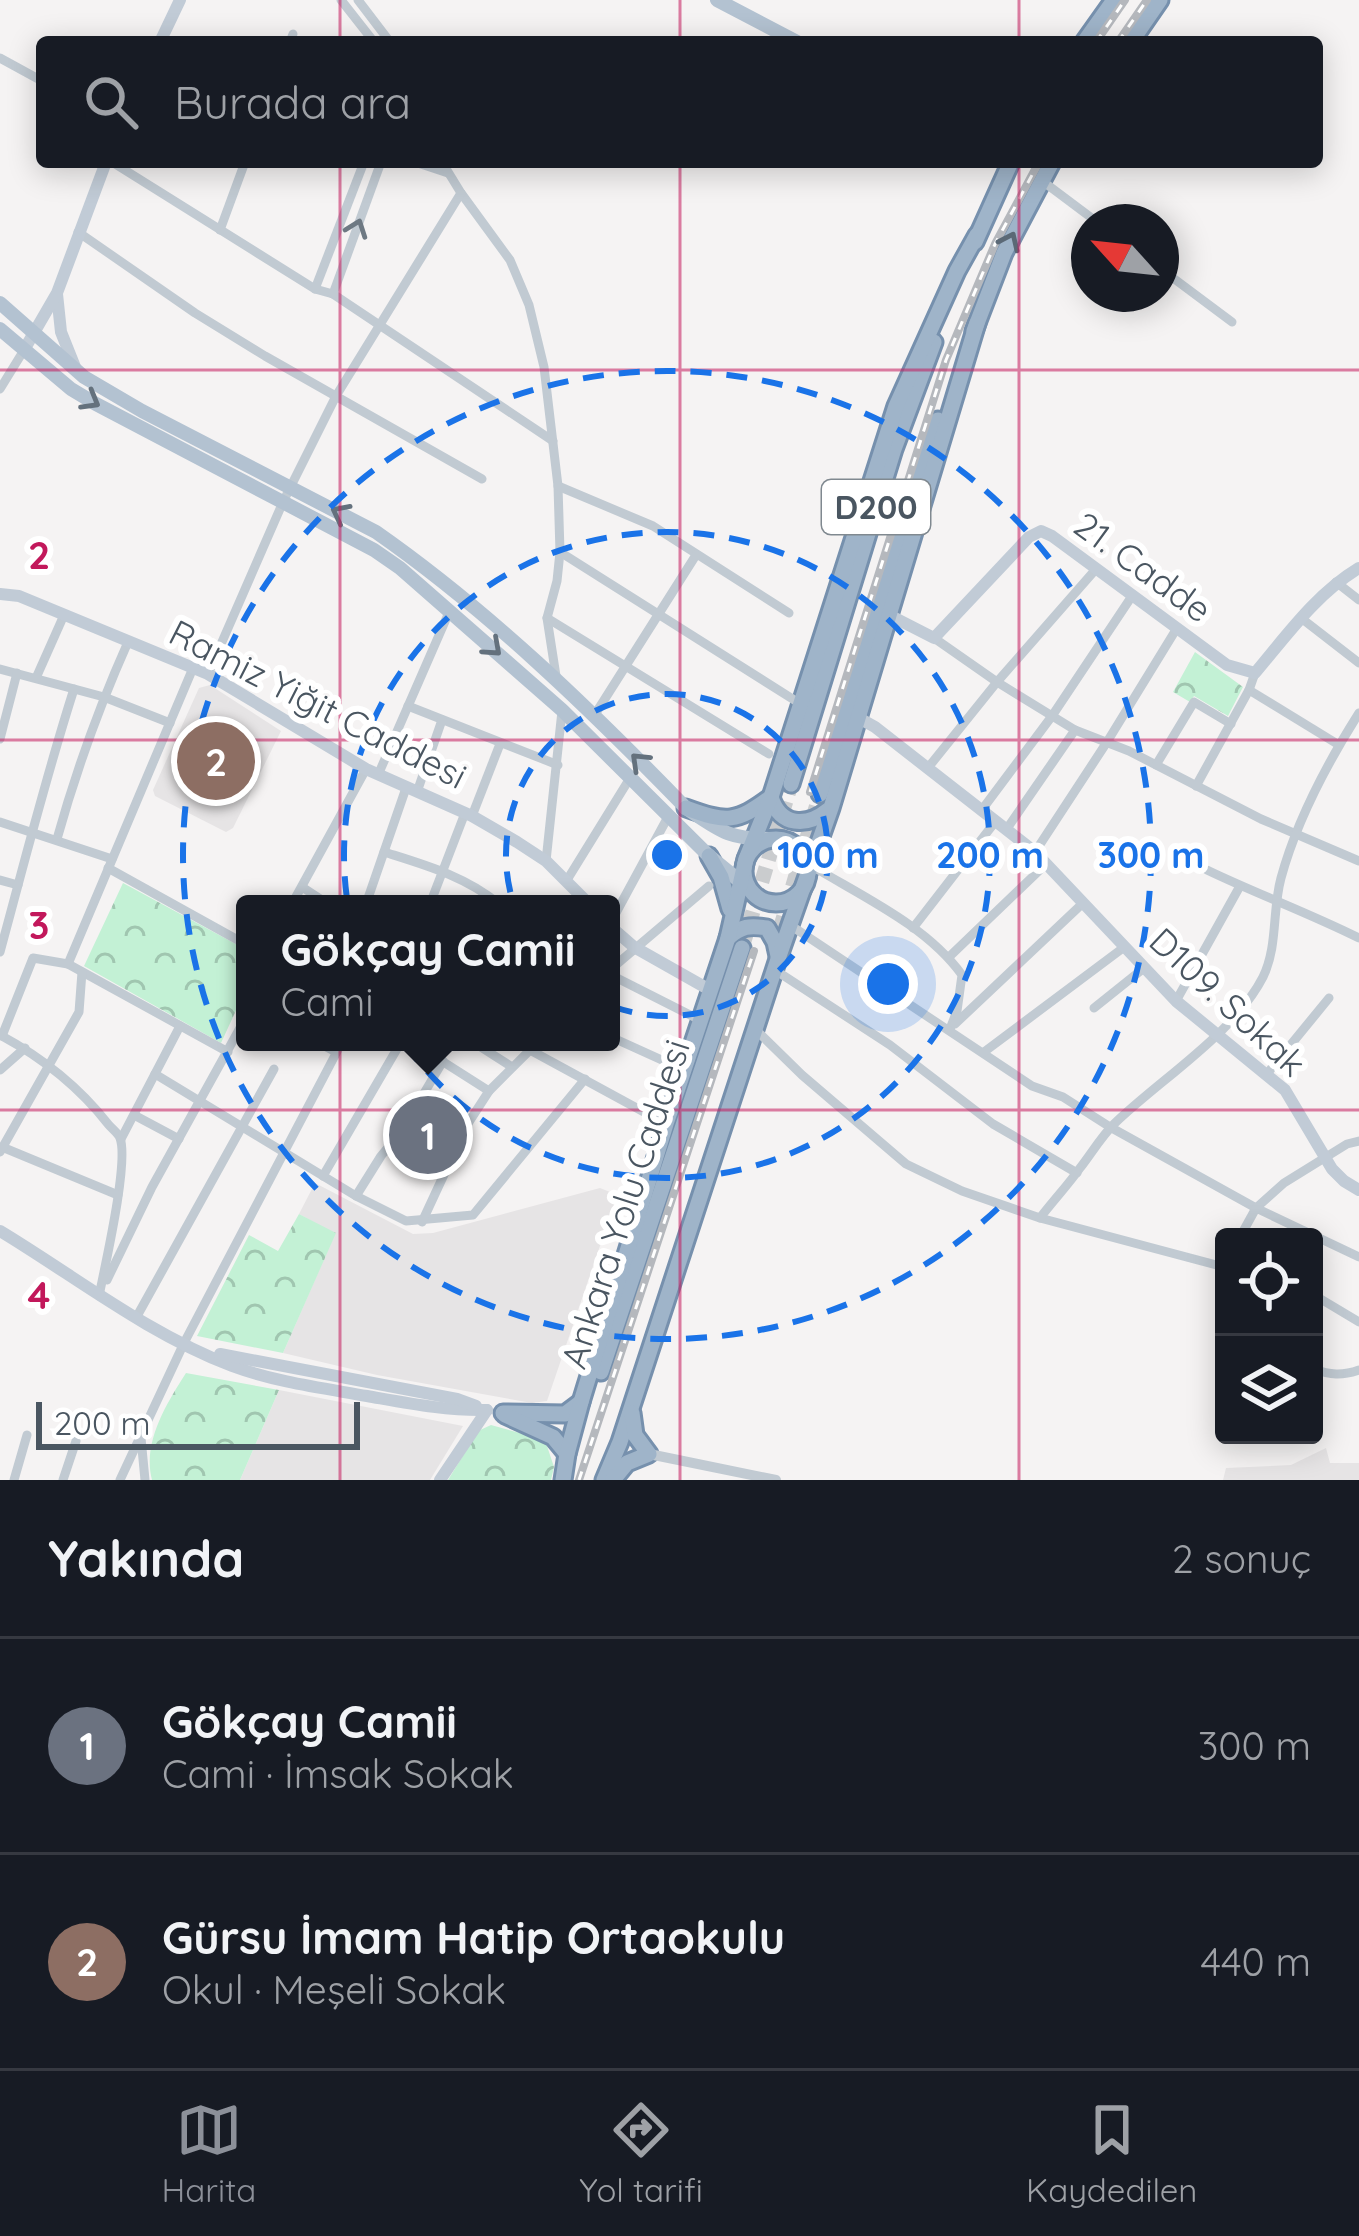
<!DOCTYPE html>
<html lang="tr">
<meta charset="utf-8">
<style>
body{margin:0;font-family:Quicksand,sans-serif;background:#242831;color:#f1f3f6}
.controls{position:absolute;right:36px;bottom:36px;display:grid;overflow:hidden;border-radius:12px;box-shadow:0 6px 30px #0003}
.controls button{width:108px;height:108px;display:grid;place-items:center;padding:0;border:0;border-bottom:3px solid #363941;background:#171b24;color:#f1f3f6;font:60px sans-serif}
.compass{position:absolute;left:1071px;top:204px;width:108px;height:108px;border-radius:50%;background:#171b24;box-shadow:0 6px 30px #0003;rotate:297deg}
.scale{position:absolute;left:36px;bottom:30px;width:324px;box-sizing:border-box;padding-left:12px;border:6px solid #4a5661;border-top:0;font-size:33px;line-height:42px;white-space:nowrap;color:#4a5661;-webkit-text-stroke:9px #fff;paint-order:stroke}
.you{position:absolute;left:888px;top:984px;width:42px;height:42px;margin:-30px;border:9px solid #fff;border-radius:50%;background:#1a73e8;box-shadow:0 0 0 18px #1a73e833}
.badge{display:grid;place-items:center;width:78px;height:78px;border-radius:50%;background:#8c9099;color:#fff;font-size:39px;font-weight:700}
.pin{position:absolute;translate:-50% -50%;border:6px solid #fff;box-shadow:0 3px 12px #0006}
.popup{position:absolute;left:236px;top:895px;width:384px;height:156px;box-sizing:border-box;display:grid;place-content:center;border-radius:12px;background:#171b24;filter:drop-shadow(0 3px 9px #0005);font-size:39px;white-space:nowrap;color:#9ea1a6}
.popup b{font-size:45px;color:#f1f3f6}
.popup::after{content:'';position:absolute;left:50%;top:100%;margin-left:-24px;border:24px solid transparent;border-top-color:#171b24}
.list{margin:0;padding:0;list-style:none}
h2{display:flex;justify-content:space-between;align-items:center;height:156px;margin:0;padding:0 48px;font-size:51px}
h2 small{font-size:39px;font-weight:400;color:#9ea1a6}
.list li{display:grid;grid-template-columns:78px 1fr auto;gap:36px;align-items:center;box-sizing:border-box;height:216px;padding:0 48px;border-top:3px solid #363941}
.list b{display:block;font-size:45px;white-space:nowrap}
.list p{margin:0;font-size:39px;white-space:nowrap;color:#9ea1a6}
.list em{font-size:39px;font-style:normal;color:#9ea1a6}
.icon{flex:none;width:66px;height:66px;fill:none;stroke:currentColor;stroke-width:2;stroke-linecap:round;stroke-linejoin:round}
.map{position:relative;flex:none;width:1359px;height:1480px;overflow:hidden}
.search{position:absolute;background:#171b24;box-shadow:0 6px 30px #0003;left:36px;right:36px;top:36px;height:132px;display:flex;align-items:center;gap:30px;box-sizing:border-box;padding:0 42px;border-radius:12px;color:#9ea1a6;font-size:45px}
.sheet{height:588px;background:#171b24}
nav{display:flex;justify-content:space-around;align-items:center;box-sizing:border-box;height:168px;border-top:3px solid #363941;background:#171b24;font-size:33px;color:#9ea1a6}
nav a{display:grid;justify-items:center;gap:6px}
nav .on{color:#8c9099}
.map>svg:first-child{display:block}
.education{fill:#e6e4e5}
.forest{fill:url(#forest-crowns)}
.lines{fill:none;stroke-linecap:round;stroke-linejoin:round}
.trunk-tunnel{stroke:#caccce;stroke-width:15;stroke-dasharray:15 8;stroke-linecap:butt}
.trunk-casing{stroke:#7690ad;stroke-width:21}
.minor{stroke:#c1cad2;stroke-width:9}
.tertiary{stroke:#c1cad2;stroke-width:10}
.secondary{stroke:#c1cbd6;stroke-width:12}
.primary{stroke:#b3c2d1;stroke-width:14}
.trunk{stroke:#9fb4c9;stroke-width:15}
.rail-casing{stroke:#b5b8bd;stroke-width:8}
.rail{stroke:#fff;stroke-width:3;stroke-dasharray:9;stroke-linecap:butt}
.oneway{stroke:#6e7983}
.oneway2{stroke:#5b6976}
.oneway3{stroke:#64717d}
.grid{fill:none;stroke:#c2185b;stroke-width:3;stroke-opacity:0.55}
.ring{fill:none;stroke:#1a73e8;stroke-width:6;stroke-dasharray:21 15}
.labels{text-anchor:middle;stroke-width:12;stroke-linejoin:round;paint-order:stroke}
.shield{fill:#fff;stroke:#808990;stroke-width:3}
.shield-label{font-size:33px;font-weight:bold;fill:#4a5661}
.street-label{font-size:36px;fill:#4a5661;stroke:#fff}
.grid-label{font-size:39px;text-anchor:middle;font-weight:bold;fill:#c2185b;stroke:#fff;stroke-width:12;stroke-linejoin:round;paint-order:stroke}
.centre{fill:#1a73e8;stroke:#fff;stroke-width:6}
.ring-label{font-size:36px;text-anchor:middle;font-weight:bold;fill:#1a73e8;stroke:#fff;stroke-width:12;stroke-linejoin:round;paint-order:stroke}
</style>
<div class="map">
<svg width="1359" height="1480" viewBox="0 0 1359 1480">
<defs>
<pattern id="forest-crowns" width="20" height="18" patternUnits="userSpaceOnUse" patternTransform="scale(3)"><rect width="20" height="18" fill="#c3f1d5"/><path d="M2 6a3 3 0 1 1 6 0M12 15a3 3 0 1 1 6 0" fill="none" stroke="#a0c6b0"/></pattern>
</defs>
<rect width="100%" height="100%" fill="#f5f3f3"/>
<g class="education">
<polygon points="210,685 281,731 233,828 226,832 155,796 153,790 199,688"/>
<polygon points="315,1183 413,1234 433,1233 600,1188 615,1194 615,1202 547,1401 532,1403 377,1375 283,1353 335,1234 299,1214"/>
<polygon points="279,1390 463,1426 430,1480 240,1480"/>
<polygon points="1326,1448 1330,1463 1359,1463 1359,1480 1223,1480 1226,1468 1291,1465"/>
</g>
<g class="forest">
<polygon points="1195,652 1243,687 1228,716 1194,696 1190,702 1173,692"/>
<polygon points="123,883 245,949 245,991 221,1043 84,966"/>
<polygon points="299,1214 336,1233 283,1353 197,1336 249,1235 278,1251"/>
<path d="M 186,1373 L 279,1390 L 240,1480 L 152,1480 C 142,1442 167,1403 186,1373 Z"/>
<polygon points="491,1425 545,1440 554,1467 551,1480 448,1480 478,1431"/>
</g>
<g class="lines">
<g class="trunk-tunnel">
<polyline points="742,948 791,784"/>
<polyline points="773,953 820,794"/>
</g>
<defs>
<g id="trunk">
<polyline points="1084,42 1114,0"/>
<polyline points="1131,42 1160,0"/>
<polyline points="975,242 1011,162"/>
<polyline points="974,331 1004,253 1052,162"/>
<polyline points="791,784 894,449 934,342"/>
<polyline points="820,794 938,420"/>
<path d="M 686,808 C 727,823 736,823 771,797 C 780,827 807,827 828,810"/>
<circle cx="776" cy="871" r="32"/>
<polyline points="709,856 721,877 730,909"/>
<path d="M 728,938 C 741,926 750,925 767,928 L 775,942 L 778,956"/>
<polyline points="601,1372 742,948"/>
<polyline points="503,1413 565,1414 581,1402"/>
<polyline points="505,1415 553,1437 567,1454"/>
<polyline points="563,1480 567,1454 581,1402 666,1124 728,938 746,859 771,797 896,406 957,271 977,235"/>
<polyline points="604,1480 620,1442 778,959 831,808 977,323"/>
<polyline points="613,1480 627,1463 649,1454 635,1435 632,1413"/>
</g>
</defs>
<use href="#trunk" class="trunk-casing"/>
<g class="minor">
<polyline points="341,0 374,42"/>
<polyline points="358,0 390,42"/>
<polyline points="290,42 293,34"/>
<polyline points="0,58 42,81"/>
<polyline points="112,162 315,289 333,294 553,441"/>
<polyline points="415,162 448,173"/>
<polyline points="442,162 461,193 510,260 529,305 544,367 558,486 560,552 557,581 547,618 556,676"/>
<polyline points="1041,180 1097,222"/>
<polyline points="220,230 245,162"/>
<polyline points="78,232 195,313 265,356 482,479"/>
<polyline points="1161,269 1232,322"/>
<polyline points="315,289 364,162"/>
<polyline points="333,294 381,162"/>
<polyline points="0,389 24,350"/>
<polyline points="558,486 653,526 789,613"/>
<polyline points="560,552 799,703"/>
<polyline points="1336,582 1359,600"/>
<polyline points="547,618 769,754"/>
<polyline points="1301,618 1359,663"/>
<polyline points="934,638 997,682 1075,730 1129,751 1261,819 1359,861"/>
<polyline points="0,669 104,697 170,723"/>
<polyline points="208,674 283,502 336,396 461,193"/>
<polyline points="36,678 64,615"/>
<polyline points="1249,690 1339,745"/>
<polyline points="408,706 558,765"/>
<polyline points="594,716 696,555"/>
<polyline points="0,739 17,673"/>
<polyline points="1156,765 1194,702 1231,724"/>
<polyline points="927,769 997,682 1096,569"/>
<polyline points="378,775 450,610"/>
<polyline points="1196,786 1249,690 1255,673"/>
<polyline points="417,792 442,720"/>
<polyline points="981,811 1052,716 1132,596"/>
<polyline points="472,816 500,744"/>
<polyline points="0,822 112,859"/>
<polyline points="1006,830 1075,730"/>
<path d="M 57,839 C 76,771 99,707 128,642"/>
<path d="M 384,852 C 425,865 465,876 499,904"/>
<polyline points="1035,852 1107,742 1177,628"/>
<polyline points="546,861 562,711"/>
<path d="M 812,866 C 863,897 927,926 962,975 L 957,1011 L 950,1029"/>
<polyline points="108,868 245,944"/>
<path d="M 1207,870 C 1257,894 1309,913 1359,938"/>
<polyline points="0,880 18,885"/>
<polyline points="567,880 630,778"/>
<polyline points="302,887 328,904"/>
<polyline points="292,904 366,769"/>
<polyline points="366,904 406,788"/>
<polyline points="430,904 465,813"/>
<polyline points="611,922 669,815"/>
<polyline points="790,925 1032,1086 1063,1097 1110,1127 1256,1208 1359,1257"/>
<polyline points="913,928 995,822"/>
<path d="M 0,952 C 24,864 46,776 74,689"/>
<polyline points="949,957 1046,864"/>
<polyline points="68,964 193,668"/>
<polyline points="611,969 709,886"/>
<polyline points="775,970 890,1045 993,1124 1077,1173"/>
<polyline points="611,975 700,1020"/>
<polyline points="1176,1001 1240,886"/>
<polyline points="1094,1008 1144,968"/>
<polyline points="955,1024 1082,904"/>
<polyline points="755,1029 802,1075 906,1164 962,1191 1040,1218 1224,1267"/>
<path d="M 0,1035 C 41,1057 79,1087 108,1124 C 112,1129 118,1133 120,1138 C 129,1162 105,1266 99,1296"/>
<polyline points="2,1036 33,958 68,964 228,1052"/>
<polyline points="611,1037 664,1061"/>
<polyline points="317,1042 336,1052"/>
<polyline points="412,1042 489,1091"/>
<polyline points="473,1042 512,1067"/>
<polyline points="530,1050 666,1124"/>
<polyline points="984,1052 1123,948"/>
<polyline points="0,1070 25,1048"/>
<polyline points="155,1074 356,1196 406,1221 473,1215 585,1079"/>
<polyline points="1266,1075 1329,998"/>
<polyline points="134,1115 179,1139"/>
<polyline points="121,1139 180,1026"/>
<polyline points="2,1147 118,1195"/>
<polyline points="0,1152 79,1012 82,972"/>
<polyline points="323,1176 401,1042"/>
<polyline points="356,1196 381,1156 403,1129 443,1061"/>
<path d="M 1040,1218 C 1053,1201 1068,1185 1080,1168 C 1091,1154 1101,1137 1114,1124 C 1159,1080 1234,1034 1263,977 C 1278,946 1272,911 1281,878 C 1296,823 1328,762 1359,713"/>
<polyline points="422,1222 467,1125 489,1091 538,1042"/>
<polyline points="1240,1237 1256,1208 1284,1183 1347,1144 1359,1141"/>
<polyline points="107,1280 152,1187 245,1019"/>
<polyline points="1314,1295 1359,1322"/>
<polyline points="136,1318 274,1069"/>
<path d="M 1314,1369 C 1330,1375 1342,1376 1359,1370"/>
<polyline points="141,1438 145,1480"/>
<polyline points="14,1480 27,1435"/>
<polyline points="63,1480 76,1441"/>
<polyline points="120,1480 184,1343 342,1042"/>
</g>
<polyline class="tertiary" points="649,1454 776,1480"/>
<g class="secondary">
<polyline points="160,42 180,0"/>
<polyline points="57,294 61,332 75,367"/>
<polyline points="24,350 57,293 106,162"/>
<polyline points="0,594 19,596 208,674 366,769 472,816 517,842 546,861 589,904"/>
<path d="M 891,616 L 934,638 L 1029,537 L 1041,531 L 1052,536 L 1227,665 L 1255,673 C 1287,635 1316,594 1359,568"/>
<polyline points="857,717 875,727 1035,852 1176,1001 1285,1090 1332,1169 1344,1181 1359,1190"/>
<polyline points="611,927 634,947 710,990"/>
<path d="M 0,1231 C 76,1277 148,1334 232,1366 C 275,1382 322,1388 367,1396 C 407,1403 446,1411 487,1410"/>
<polyline points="220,1354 457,1399 476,1406"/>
<polyline points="440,1480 487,1410"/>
</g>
<g class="primary">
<polyline points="717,0 797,42"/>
<path d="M 0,303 L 84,377 L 142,411 L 376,532 C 489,611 590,709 686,808 C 720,831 728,839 770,839"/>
<polyline points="0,329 71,389 96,404 374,550 400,568 562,710 709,856 747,887"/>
</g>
<use href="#trunk" class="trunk"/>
<defs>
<g id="rail">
<polyline points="1096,42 1125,0"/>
<polyline points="1118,42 1147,0"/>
<polyline points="810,792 946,360 995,244 1039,162"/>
<polyline points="579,1480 754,951"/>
</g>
</defs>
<use href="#rail" class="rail-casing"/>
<use href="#rail" class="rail"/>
</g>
<defs><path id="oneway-chevron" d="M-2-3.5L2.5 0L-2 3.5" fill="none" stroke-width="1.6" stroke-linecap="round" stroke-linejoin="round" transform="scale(3)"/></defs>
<use class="oneway" href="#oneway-chevron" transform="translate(357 228) rotate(-70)"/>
<use class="oneway2" href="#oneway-chevron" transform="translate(1010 241) rotate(-65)"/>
<g class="oneway3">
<use href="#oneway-chevron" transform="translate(91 401) rotate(30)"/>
<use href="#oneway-chevron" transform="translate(340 513) rotate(-153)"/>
<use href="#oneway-chevron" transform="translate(493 648) rotate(42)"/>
<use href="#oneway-chevron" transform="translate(639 761) rotate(-136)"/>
</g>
<path class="grid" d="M 340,0 L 340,42M 680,0 L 680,42M 1019,0 L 1019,42M 340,162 L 340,1480M 680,162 L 680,1480M 1019,162 L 1019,1480M 0,370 L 1359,370M 0,740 L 1359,740M 0,1110 L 1359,1110"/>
<g class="ring">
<circle cx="667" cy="855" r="161"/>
<circle cx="667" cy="855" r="323"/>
<circle cx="667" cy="855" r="484"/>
</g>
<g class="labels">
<rect class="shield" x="822" y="480" width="108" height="54" rx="9"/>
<g class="shield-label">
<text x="876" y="519">D200</text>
</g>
<g class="street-label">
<text transform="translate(1143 567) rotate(36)" y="13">21. Cadde</text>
<text transform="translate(318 704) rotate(27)" y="13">Ramiz Yiğit Caddesi</text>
<text transform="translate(1228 1002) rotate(43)" y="13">D109. Sokak</text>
<text transform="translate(625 1204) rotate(-72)" y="13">Ankara Yolu Caddesi</text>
</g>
</g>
<g class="grid-label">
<text x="39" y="569">2</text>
<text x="39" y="939">3</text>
<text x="39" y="1309">4</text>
</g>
<circle cx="667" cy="855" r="18" class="centre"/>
<g class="ring-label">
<text x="828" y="868">100 m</text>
<text x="990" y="868">200 m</text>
<text x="1151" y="868">300 m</text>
</g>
</svg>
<div class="controls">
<button><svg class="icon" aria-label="locate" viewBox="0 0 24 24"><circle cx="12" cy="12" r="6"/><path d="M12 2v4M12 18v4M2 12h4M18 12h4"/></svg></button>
<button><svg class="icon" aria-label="layers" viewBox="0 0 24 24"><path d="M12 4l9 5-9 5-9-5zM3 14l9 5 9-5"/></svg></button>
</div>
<svg class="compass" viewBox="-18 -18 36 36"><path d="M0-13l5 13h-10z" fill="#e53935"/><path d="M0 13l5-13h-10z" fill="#9ea1a6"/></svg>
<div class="scale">200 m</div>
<div class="you"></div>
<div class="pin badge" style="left:428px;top:1135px;background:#6b7280">1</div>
<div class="popup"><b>Gökçay Camii</b>Cami</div>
<div class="pin badge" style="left:216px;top:761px;background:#8d6e63">2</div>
<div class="search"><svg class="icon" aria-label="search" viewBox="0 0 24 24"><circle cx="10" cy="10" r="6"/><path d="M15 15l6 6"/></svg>Burada ara</div>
</div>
<section class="sheet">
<h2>Yakında<small>2 sonuç</small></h2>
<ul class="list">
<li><span class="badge" style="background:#6b7280">1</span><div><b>Gökçay Camii</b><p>Cami · İmsak Sokak</p></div><em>300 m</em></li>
<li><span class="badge" style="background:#8d6e63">2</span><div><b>Gürsu İmam Hatip Ortaokulu</b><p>Okul · Meşeli Sokak</p></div><em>440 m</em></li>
</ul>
</section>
<nav>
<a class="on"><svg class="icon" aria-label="map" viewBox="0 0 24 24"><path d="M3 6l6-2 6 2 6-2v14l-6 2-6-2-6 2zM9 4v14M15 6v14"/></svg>Harita</a>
<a><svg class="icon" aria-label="directions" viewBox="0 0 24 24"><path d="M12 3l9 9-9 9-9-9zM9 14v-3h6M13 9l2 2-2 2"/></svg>Yol tarifi</a>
<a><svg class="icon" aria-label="saved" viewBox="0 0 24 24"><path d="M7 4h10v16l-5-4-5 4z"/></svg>Kaydedilen</a>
</nav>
